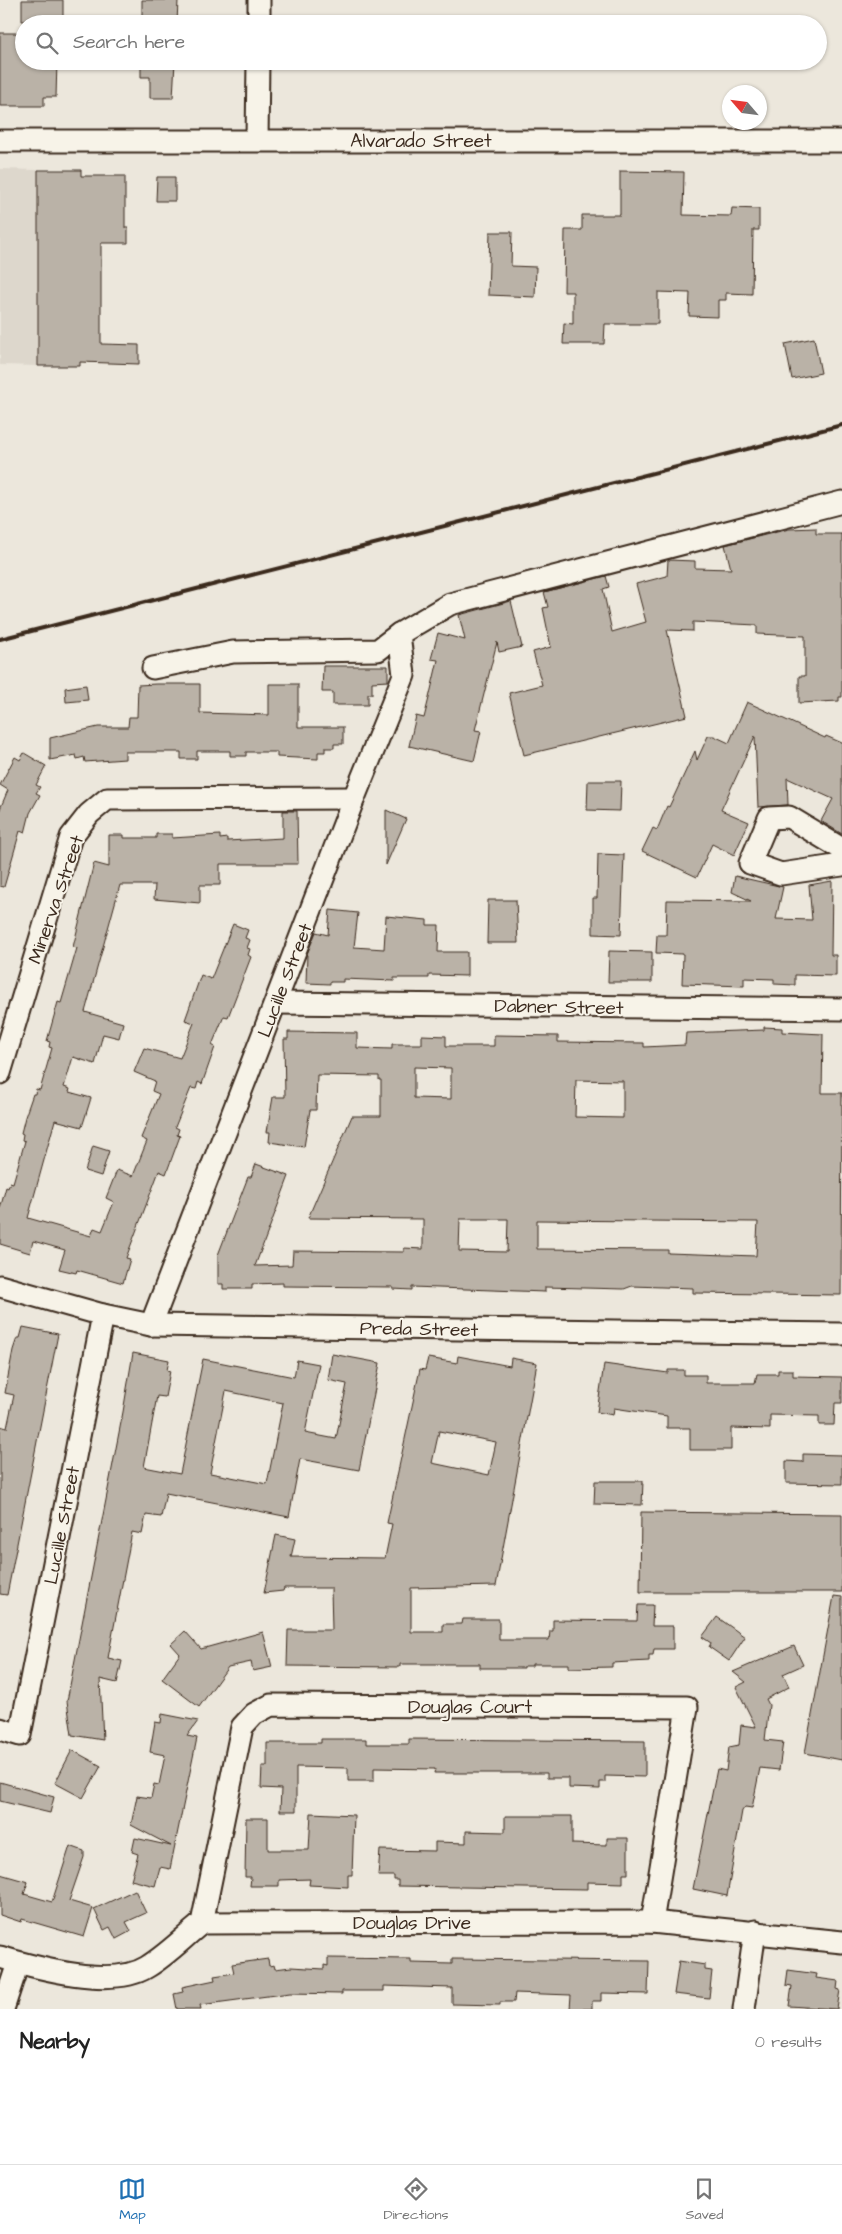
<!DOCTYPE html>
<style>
body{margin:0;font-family:"Architects Daughter",sans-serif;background:#f2f2f2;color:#222}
.compass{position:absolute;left:722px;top:85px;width:45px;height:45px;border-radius:50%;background:#fff;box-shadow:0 1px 4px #0004;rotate:298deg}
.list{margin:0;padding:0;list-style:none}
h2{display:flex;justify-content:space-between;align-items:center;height:65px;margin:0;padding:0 20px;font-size:21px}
h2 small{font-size:16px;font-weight:400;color:#767676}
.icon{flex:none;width:28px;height:28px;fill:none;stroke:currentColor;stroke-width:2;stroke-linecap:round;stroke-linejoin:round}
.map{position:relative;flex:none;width:842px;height:2009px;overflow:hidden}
.search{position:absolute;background:#fff;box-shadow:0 1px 4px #0004;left:15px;right:15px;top:15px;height:55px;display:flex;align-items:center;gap:12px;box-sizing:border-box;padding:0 18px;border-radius:28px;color:#767676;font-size:19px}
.sheet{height:155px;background:#fff}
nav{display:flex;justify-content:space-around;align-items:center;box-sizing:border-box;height:70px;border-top:1px solid #e0e0e0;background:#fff;font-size:14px;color:#767676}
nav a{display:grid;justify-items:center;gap:2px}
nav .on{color:#1f6fb2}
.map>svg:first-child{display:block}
.built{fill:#ddd7cc}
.building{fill:#bab2a7;stroke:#3b2a1e;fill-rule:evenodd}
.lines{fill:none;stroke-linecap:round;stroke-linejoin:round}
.minor-casing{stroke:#3b2a1e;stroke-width:25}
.minor{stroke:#f7f3e8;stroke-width:21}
.rail{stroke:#3b2a1e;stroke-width:4}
.labels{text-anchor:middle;stroke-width:4;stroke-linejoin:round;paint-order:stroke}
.street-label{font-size:19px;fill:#3b2a1e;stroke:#f7f3e8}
</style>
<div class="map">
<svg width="842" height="2009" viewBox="0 0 842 2009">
<rect width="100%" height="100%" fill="#ece7dc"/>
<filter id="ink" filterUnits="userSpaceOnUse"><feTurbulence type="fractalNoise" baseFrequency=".02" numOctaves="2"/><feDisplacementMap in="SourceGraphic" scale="10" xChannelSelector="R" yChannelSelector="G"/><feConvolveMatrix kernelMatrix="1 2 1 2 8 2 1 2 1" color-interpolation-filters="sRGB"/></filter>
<g filter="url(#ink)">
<polygon class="built" points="0,169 38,170 38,366 0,365"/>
<g class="building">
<polygon points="22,0 63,0 63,20 22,21"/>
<polygon points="142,0 178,0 177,24 142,24"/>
<polygon points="0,33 24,33 24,61 57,61 56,97 44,97 44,106 0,106"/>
<polygon points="141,61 175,61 173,98 150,98 150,77 141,77"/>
<polygon points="38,170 81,170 81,176 125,176 125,228 128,228 128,243 101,243 101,344 139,345 139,364 80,362 80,366 38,366"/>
<polygon points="620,171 684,172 683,215 731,216 732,208 759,209 759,230 753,230 752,294 726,293 726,300 718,300 718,317 689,316 690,293 658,292 658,324 605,324 604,344 563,344 564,323 573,324 573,292 564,292 565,230 582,230 582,215 620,215"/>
<polygon points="157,177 175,177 175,201 156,201"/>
<polygon points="490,232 512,232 511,266 536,267 535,297 488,295"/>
<polygon points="814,338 821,373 792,379 785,344"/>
<polygon points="816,528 816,534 842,534 842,697 839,697 839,701 799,703 799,676 805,676 805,636 757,634 757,625 693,622 693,631 667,630 687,716 524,755 509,693 542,685 533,652 551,647 543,608 548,607 544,592 606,576 609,587 603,589 612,632 646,622 636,584 667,576 668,560 695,561 695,568 731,569 725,545 789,529"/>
<polygon points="511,601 522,647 499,652 497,642 475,730 481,731 474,761 409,746 416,716 424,718 430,694 438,660 431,659 438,633 465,640 459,615"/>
<polygon points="323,666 388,666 388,681 372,682 372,694 368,694 368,705 333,705 333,692 322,692"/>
<polygon points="156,684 200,684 200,713 269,715 269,684 298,684 298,727 343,727 343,744 334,744 334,748 325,748 325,752 318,752 318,759 277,757 277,752 246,752 246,756 230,756 230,751 197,751 197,759 181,759 181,752 125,752 125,759 85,762 84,757 77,759 76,755 50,760 50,738 98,727 128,727 129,717 137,717 138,685"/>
<polygon points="86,685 88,700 66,702 65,688"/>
<polygon points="747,702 825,738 826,736 842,743 842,834 821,821 833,799 787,778 788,805 758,807 755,736 721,810 749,822 734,855 712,844 697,877 642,851 653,828 657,830 667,806 669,807 695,751 697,760 708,736 714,736 729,743"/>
<polygon points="24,753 46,766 36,785 40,787 36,793 40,795 30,813 25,833 20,831 4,887 0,886 0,809 8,790 0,785 15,757 20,760"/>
<polygon points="588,781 621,781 620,811 587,810"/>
<polygon points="386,810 406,819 386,865"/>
<polygon points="283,811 297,811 298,864 220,864 220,885 200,885 200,903 154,899 155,885 120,885 85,1012 123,1023 119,1038 103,1034 95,1064 73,1057 64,1087 70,1089 69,1092 91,1098 82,1127 55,1120 28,1218 91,1236 94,1228 102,1231 114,1202 106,1198 117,1170 133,1176 147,1141 141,1138 159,1094 152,1091 155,1081 134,1072 144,1048 180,1058 194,1023 185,1020 201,975 211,979 233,924 248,930 245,938 250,940 247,948 250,949 248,955 251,957 228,1017 224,1016 212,1045 215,1047 202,1084 198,1082 196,1089 191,1088 175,1127 179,1129 177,1135 180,1136 166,1174 159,1171 126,1258 130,1259 123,1283 77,1270 76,1273 59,1269 65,1250 33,1241 30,1253 0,1244 0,1209 6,1187 8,1188 10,1182 13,1183 25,1141 22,1140 23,1134 21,1133 25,1117 33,1094 35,1094 36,1089 40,1090 52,1048 49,1047 50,1042 47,1041 58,1002 61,1003 77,948 73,947 94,863 109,867 109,835 124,835 124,838 156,838 156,834 172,834 172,838 220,835 220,839 227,838 227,841 283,838"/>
<polygon points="598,854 624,855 621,935 593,934 593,898 597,898"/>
<polygon points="735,876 783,887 776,919 812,920 809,885 832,881 831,955 836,955 836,976 795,975 795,985 774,984 774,979 744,978 744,986 682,984 683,954 656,953 657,935 666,935 667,900 751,901 732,892"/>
<polygon points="488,900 516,900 518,943 487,943"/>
<polygon points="330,910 358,913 354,947 384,949 386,916 427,920 427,925 439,925 438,952 467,952 467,976 429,975 429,978 394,978 394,981 343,979 343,982 330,982 330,984 306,983 307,954 316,932 328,935"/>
<polygon points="609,951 652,952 652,982 608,982"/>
<path d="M 764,1027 L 782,1028 L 782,1032 L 823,1034 L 822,1093 L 842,1093 L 841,1295 L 693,1293 L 693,1288 L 632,1286 L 624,1289 L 545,1287 L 545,1292 L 412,1287 L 412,1290 L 393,1289 L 393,1287 L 283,1286 L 283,1283 L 252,1284 L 252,1289 L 223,1289 L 223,1284 L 218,1284 L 218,1255 L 248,1177 L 251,1177 L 256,1164 L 289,1176 L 255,1266 L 292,1265 L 293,1251 L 404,1252 L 404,1248 L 423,1249 L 423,1219 L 308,1218 L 352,1116 L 381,1116 L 381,1080 L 379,1080 L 379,1076 L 317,1075 L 316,1110 L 310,1110 L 304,1147 L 269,1142 L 270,1132 L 267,1132 L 273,1097 L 285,1097 L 284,1039 L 288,1039 L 288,1032 L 357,1033 L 357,1048 L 392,1049 L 392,1044 L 422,1044 L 422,1035 L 446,1036 L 446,1046 L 494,1046 L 494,1035 L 558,1036 L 558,1042 L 644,1043 L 644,1047 L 685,1045 L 686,1033 L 764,1030 ZM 414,1067 L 451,1068 L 451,1099 L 414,1098 ZM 576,1080 L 623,1081 L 623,1118 L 575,1117 ZM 460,1219 L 508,1219 L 507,1252 L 459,1251 ZM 537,1220 L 758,1222 L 756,1256 L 668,1253 L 668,1250 L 537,1249 Z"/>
<polygon points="93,1146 109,1151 101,1176 85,1171"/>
<polygon points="23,1327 58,1334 7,1595 0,1594 0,1426 7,1428 14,1395 5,1393 13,1350 17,1338 20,1338"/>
<path d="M 133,1353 L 169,1360 L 167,1370 L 170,1371 L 165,1397 L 157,1396 L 144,1467 L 180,1474 L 203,1359 L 294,1377 L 297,1360 L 319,1364 L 305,1433 L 336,1439 L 347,1384 L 328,1380 L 332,1354 L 380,1363 L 359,1470 L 300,1459 L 289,1517 L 166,1493 L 161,1517 L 146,1515 L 142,1534 L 132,1532 L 108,1658 L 122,1661 L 117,1683 L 100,1679 L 103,1740 L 72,1735 L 67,1701 L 123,1412 ZM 226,1391 L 283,1403 L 267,1484 L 210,1473 Z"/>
<path d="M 458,1356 L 510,1366 L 511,1358 L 537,1363 L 496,1586 L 411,1588 L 411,1632 L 443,1632 L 443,1624 L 462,1624 L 463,1619 L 499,1619 L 499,1640 L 549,1640 L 550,1631 L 553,1631 L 553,1620 L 637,1621 L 638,1605 L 653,1605 L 652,1626 L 673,1626 L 673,1649 L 654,1649 L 653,1655 L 649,1655 L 649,1661 L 612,1663 L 612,1667 L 569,1668 L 569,1664 L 532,1664 L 532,1666 L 524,1666 L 524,1668 L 480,1668 L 480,1664 L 400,1664 L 400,1667 L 287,1666 L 288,1630 L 332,1630 L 331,1588 L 284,1588 L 283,1591 L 264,1593 L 276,1535 L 295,1539 L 291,1557 L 385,1558 L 392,1524 L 387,1523 L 420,1369 L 425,1370 L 428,1358 L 457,1363 ZM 439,1431 L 496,1442 L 489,1475 L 432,1463 Z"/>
<polygon points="604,1364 668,1373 668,1370 684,1370 684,1375 706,1375 706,1383 755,1383 757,1374 778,1374 778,1370 793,1370 793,1376 842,1377 842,1403 835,1403 834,1425 819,1425 819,1416 770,1415 770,1429 731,1428 731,1450 690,1450 690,1428 667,1428 667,1416 614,1408 613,1415 597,1412"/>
<polygon points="803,1454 842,1455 842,1484 786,1483 786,1461 803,1462"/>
<polygon points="595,1481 643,1481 642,1505 594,1504"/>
<polygon points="641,1512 842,1514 842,1592 640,1592"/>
<polygon points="834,1596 842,1597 842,1760 805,1753"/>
<polygon points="717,1617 745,1637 729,1661 709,1647 711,1643 702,1637"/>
<polygon points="185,1631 201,1649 263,1632 272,1667 253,1671 251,1662 228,1667 199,1707 162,1679 180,1654 171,1644"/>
<polygon points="794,1646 803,1665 783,1674 789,1687 766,1699 769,1705 765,1740 783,1742 779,1770 760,1768 752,1808 745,1807 742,1811 727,1896 693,1889 717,1769 726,1771 729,1747 739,1745 741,1725 756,1727 736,1687 746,1682 733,1672"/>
<polygon points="162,1714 198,1721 187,1736 197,1738 170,1869 160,1867 155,1886 131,1880 138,1854 132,1852 135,1838 171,1846 131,1825 137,1796 151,1798 154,1784 159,1785 165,1755 150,1752 155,1722 161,1723"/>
<polygon points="321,1739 366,1739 366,1744 409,1744 409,1739 645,1741 645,1777 605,1776 605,1782 600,1782 600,1789 569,1788 569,1778 547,1778 547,1773 434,1773 435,1769 374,1768 374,1781 348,1781 348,1768 296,1767 296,1811 280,1811 281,1789 261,1788 262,1766 267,1766 267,1743 321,1743"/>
<polygon points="72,1750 101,1766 83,1798 55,1783"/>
<polygon points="0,1782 54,1797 50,1813 0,1801"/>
<polygon points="311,1813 354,1815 352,1875 348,1875 348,1887 309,1885 310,1879 279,1880 279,1886 250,1886 251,1877 245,1877 246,1818 268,1818 268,1850 309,1850"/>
<polygon points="505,1816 572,1816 572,1844 607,1845 607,1838 628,1838 628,1874 623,1874 623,1883 587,1882 587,1889 398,1886 398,1880 394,1880 394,1876 378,1876 380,1850 435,1851 435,1842 466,1843 466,1831 505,1832"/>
<polygon points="70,1846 84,1851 84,1857 69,1901 93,1908 84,1937 22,1919 21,1922 0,1915 0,1874 28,1882 24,1894 52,1902"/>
<polygon points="135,1890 146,1913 126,1922 131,1931 116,1939 110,1927 104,1930 94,1909"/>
<polygon points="328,1958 411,1959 411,1963 452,1964 452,1959 649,1961 648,1994 601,1993 601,2001 592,2001 592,2009 570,2009 571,1995 515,1993 514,2002 500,2002 500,2005 452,2004 452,1988 384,1986 384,1991 342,1991 342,1994 290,1993 200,2005 201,2009 177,2009 174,1994 183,1992 182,1987 215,1980 214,1976 234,1973 232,1964 268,1959 269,1966 274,1965 275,1969 291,1967 324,1969 324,1965 328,1966"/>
<polygon points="679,1961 705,1965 705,1970 712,1971 709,1998 674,1994"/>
<polygon points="788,1970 817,1974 816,1978 838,1981 837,1989 840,1990 837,2009 789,2006 792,1986 786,1985"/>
</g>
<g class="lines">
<defs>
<g id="minor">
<polyline points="259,24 259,0"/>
<polyline points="257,140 258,61"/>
<polyline points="0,141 842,141"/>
<polyline points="153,668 233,652 378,650 399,634 450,604 842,502"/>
<polyline points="842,849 789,817 769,818 750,863 781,874 842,865"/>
<polyline points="276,1003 842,1009"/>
<polyline points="0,1073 71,837 89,814 107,799 354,798"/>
<polyline points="0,1286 103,1315 151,1325 842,1334"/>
<polyline points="151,1325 354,798 404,675 399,634"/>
<polyline points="0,1729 20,1735 103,1315"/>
<polyline points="202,1923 242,1727 254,1714 271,1705 687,1707 652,1922"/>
<path d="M 0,1957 C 37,1968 112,1989 147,1967 C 167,1955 184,1937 202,1923 L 652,1922 L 842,1942"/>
<polyline points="3,2009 18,1963"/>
<polyline points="744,2009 755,1931"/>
</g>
</defs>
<use href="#minor" class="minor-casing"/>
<use href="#minor" class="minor"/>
<polyline class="rail" points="0,639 842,425"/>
</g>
</g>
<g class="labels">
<g class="street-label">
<text x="421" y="147">Alvarado Street</text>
<text transform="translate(55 899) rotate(-71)" y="7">Minerva Street</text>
<text transform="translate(284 980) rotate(-69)" y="7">Lucille Street</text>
<text transform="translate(559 1006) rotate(1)" y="7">Dabner Street</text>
<text transform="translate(419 1328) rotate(1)" y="7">Preda Street</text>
<text transform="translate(61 1525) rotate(-79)" y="7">Lucille Street</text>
<text x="470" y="1713">Douglas Court</text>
<text x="412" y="1929">Douglas Drive</text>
</g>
</g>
</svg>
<svg class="compass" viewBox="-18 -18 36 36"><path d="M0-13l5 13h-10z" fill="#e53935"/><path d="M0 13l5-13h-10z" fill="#767676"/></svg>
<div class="search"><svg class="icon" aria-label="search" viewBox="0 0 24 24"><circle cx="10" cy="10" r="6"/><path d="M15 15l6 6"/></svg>Search here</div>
</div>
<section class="sheet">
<h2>Nearby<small>0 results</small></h2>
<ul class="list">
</ul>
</section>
<nav>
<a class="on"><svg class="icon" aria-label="map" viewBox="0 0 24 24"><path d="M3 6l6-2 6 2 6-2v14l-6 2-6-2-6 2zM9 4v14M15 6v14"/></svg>Map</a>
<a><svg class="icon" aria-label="directions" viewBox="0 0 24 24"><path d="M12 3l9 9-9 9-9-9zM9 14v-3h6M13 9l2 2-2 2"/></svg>Directions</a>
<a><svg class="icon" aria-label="saved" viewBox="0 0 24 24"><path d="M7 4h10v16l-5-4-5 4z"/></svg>Saved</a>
</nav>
